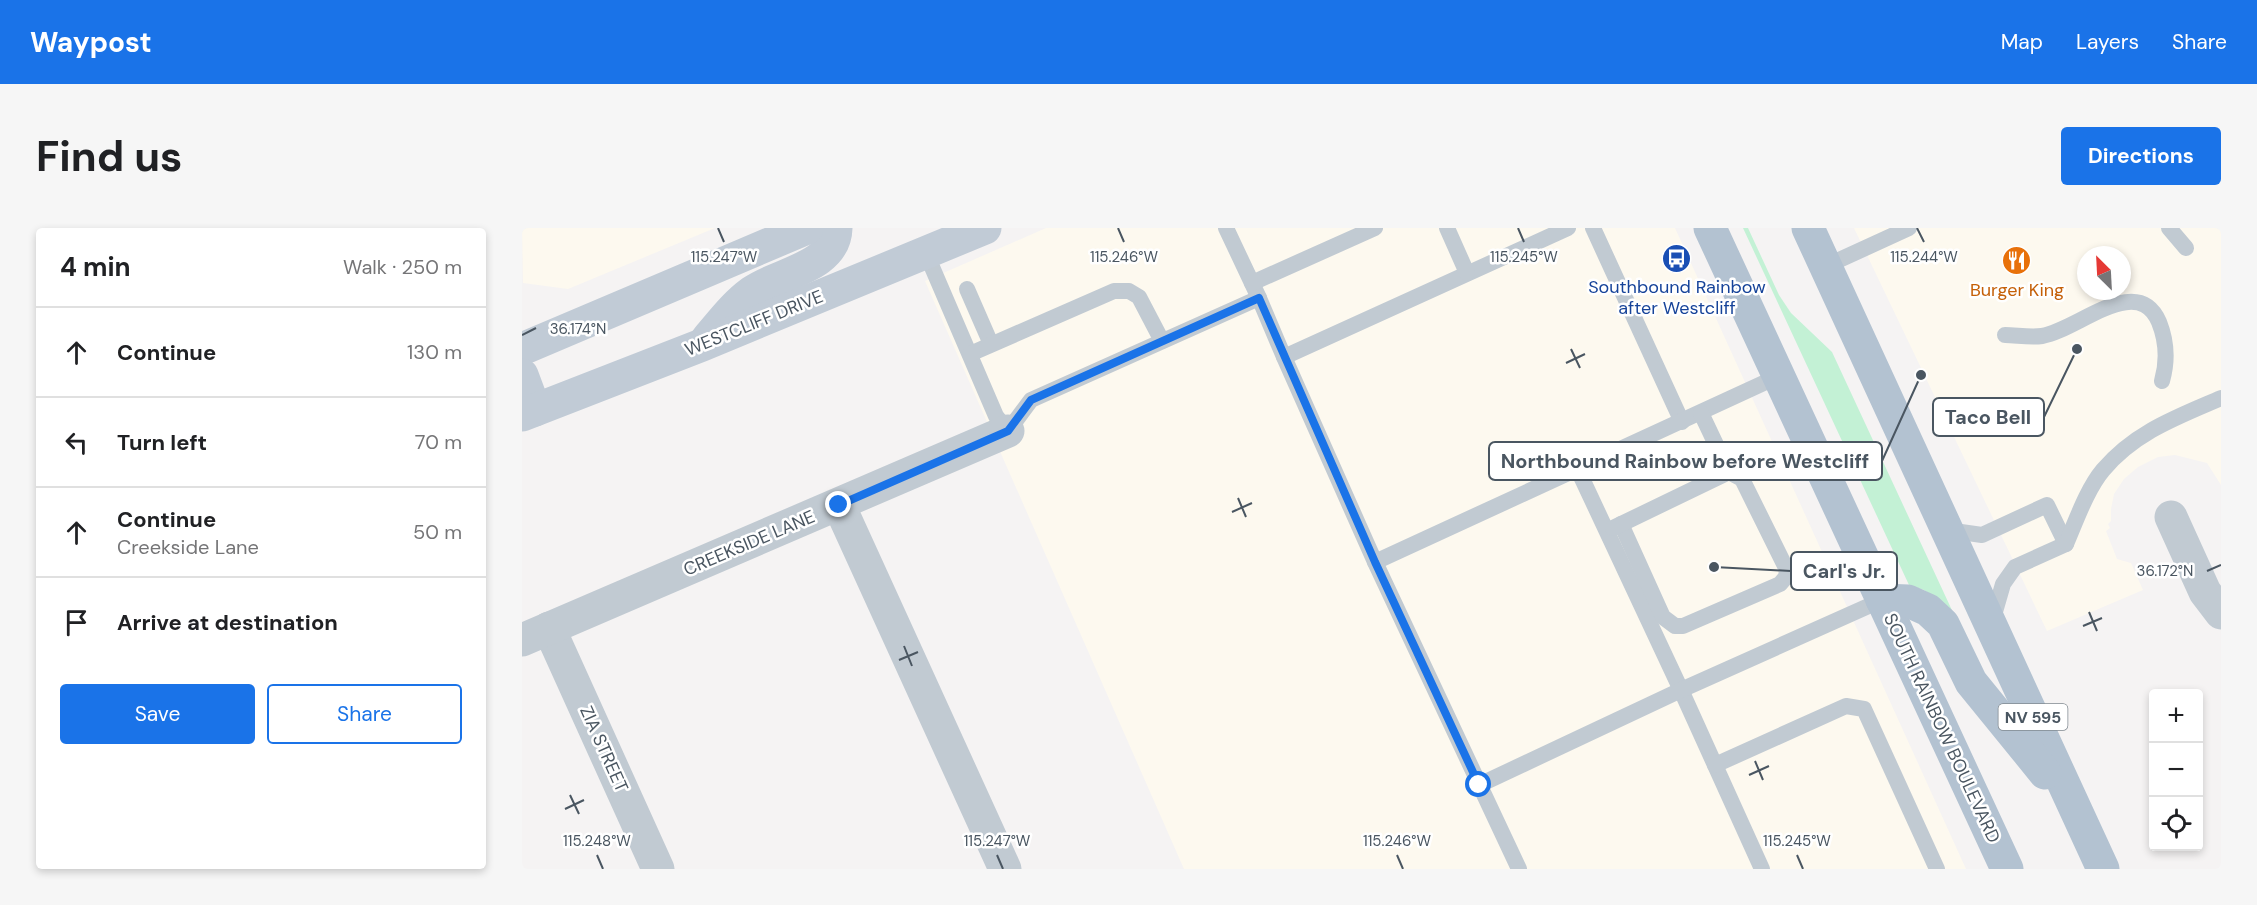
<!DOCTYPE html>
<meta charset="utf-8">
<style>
body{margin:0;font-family:"DM Sans",sans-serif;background:#f6f6f6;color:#202124}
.controls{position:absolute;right:18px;bottom:18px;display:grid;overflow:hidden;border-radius:6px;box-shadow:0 3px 9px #0003}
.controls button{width:54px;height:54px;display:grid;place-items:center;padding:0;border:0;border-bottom:2px solid #e0e0e0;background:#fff;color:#202124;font:30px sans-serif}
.compass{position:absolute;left:1555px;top:18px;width:54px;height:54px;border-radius:50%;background:#fff;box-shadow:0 3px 9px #0003;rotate:336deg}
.stop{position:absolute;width:18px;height:18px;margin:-14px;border:4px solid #1a73e8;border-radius:50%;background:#fff}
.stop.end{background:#1a73e8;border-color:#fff;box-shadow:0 2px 6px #0008}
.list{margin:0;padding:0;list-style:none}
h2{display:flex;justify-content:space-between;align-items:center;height:78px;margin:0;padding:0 24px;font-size:26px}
h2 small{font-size:20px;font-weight:400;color:#757577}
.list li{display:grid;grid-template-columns:39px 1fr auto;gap:18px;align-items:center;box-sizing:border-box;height:90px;padding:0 24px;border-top:2px solid #e0e0e0}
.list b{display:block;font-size:22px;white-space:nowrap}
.list p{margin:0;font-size:20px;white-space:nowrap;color:#757577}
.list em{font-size:20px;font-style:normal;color:#757577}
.actions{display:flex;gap:12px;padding:18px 24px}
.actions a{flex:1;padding:14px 0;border:2px solid #1a73e8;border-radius:6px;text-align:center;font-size:21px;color:#1a73e8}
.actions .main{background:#1a73e8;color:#fff}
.icon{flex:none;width:33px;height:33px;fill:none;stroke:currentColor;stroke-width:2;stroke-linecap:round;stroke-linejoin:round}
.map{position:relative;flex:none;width:1699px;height:641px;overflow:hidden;border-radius:6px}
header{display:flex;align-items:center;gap:36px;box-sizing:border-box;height:84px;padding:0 30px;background:#1a73e8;color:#fff}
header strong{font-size:28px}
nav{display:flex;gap:33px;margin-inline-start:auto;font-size:21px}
.intro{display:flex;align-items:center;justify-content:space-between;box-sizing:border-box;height:144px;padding:0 36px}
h1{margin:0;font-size:42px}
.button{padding:15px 27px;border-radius:6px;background:#1a73e8;color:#fff;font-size:21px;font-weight:700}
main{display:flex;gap:36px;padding:0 36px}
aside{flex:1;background:#fff;border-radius:6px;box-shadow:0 3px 9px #0003}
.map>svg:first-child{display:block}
.commercial{fill:#fdf9ef;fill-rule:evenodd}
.green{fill:#c3f1d5}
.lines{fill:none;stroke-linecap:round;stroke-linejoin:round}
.service{stroke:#c1cad2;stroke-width:16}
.minor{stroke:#c1cad2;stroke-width:33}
.secondary{stroke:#c1cbd6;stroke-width:33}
.primary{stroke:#b3c2d1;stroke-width:33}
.route{stroke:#1a73e8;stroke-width:8}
.ticks{fill:none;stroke:#4a5661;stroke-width:2}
.labels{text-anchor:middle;stroke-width:5;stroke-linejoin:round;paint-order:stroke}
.shield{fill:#fff;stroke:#808990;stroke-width:1.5}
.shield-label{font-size:16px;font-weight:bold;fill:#4a5661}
.transit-label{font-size:18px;fill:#164399;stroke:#fff}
.food-label{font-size:18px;fill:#c56008;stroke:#fff}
.street-label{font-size:18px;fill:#4a5661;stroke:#fff}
.ticks-label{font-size:15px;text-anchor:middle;fill:#4a5661;stroke:#fff;stroke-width:5;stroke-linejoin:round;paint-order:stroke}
.leader{fill:none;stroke:#4a5661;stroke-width:2}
.callout-dot{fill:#4a5661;stroke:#fff;stroke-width:2}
.callout{fill:#fff;stroke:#4a5661;stroke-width:2}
.callout-label{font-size:20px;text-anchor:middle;font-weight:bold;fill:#4a5661}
</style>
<header>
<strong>Waypost</strong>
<nav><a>Map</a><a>Layers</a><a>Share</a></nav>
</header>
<div class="intro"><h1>Find us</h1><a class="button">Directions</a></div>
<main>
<aside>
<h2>4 min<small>Walk · 250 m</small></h2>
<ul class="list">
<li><svg class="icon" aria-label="ahead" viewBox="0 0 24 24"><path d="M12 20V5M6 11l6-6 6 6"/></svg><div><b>Continue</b></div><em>130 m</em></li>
<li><svg class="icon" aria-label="left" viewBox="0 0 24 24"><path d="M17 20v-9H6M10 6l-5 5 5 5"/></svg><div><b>Turn left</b></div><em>70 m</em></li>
<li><svg class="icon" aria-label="ahead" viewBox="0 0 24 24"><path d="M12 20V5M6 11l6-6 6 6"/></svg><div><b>Continue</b><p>Creekside Lane</p></div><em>50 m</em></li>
<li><svg class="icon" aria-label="arrive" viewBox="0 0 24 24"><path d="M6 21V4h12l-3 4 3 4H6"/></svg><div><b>Arrive at destination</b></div></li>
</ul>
<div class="actions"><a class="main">Save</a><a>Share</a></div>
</aside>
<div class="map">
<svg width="1699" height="641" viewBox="0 0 1699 641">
<rect width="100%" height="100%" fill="#f5f3f3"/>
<g class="commercial">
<polygon points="0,0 193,0 46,61 1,55"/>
<polygon points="524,0 1153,0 1444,641 662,641 403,53"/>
<path d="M 1332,0 L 1699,0 L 1699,257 L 1685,235 L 1653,227 L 1636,229 L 1616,239 L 1602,251 L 1592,266 L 1589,281 L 1589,293 L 1586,296 L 1588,300 L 1584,303 L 1595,331 L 1609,335 L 1621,362 L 1525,403 ZM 1564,27 L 1600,27 L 1600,63 L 1564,63 Z"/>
</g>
<polygon class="green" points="1221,0 1226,0 1257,67 1269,85 1310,124 1461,449 1415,371 1402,362 1387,357"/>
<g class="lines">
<g class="service">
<polyline points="704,0 737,70 762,129 1046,0"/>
<polyline points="925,0 945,45"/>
<polyline points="1071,0 1160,194"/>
<polyline points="1647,0 1664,20"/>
<polyline points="404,25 474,188 486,203 509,172 737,70"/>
<polyline points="1304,38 1387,0"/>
<polyline points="730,55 853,0"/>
<polyline points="445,61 469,116"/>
<path d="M 1483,107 C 1494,107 1508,110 1520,108 C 1556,102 1615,44 1637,94 C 1645,114 1646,132 1640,153"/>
<polyline points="448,126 592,63 607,63 617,69 640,113"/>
<polyline points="762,129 853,334 1257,148"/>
<polyline points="1056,242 1159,462 1240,641"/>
<polyline points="1099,296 1141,389 1153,398 1161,398 1258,356 1264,349 1265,342 1220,251 1207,244"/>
<polyline points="1091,300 1207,244 1179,185"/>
<polyline points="1425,302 1460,307 1525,277 1544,316"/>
<polyline points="853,334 997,641"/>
<path d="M 1470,394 L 1481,356 L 1493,339 L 1544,316 C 1554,293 1565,261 1581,242 C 1613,204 1655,189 1699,170"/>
<polyline points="1193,537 1324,478 1342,481 1415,641"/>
<polyline points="957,557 1159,462 1360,372"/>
</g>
<g class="minor">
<polyline points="317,277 483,641"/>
<polyline points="1649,289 1683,364 1699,385"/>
<polyline points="27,400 136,641"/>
<polyline points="0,412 486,203"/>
</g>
<g class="secondary">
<path d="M 185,111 C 199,95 212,77 230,64 C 256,45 313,40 314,0"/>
<polyline points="0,121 285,0"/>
<polyline points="0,147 13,182"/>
<polyline points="0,187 180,117 463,0"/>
</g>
<g class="primary">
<polyline points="1188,0 1485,641"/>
<polyline points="1286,0 1581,641"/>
<polyline points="1360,372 1386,373 1406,382 1421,396 1449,454 1523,545"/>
</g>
</g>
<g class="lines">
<polyline class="route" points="317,277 486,203 509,172 737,70 853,334 957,557"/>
</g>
<path class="ticks" d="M 196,0 L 202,14M 596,0 L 602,14M 996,0 L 1002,14M 1395,0 L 1402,14M 0,107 L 14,100M 1049,121 L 1058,140M 1044,135 L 1063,126M 716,270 L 724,289M 710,284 L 730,275M 1685,343 L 1699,337M 1567,384 L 1575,403M 1561,398 L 1580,390M 382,418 L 390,438M 377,432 L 396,424M 1233,533 L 1241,552M 1227,547 L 1247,538M 48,567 L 57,586M 43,581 L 62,572M 75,627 L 81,641M 475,627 L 481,641M 875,627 L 881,641M 1275,627 L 1281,641"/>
<defs>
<symbol id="bus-disc" viewBox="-11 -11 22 22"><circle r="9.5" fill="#1a4fb4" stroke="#fff"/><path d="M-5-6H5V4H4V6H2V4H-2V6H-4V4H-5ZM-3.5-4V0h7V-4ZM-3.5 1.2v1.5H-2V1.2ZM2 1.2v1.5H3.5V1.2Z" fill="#fff"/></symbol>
<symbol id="restaurant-disc" viewBox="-11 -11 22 22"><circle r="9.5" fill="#e8710a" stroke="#fff"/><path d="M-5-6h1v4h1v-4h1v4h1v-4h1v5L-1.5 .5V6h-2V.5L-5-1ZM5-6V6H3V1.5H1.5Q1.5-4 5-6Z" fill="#fff"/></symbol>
</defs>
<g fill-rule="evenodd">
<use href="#bus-disc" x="1138" y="14" width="33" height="33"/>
<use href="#restaurant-disc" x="1478" y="16" width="33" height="33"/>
</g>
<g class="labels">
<rect class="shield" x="1476.5" y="476" width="69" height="26" rx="4.5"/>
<g class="shield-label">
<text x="1511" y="495">NV 595</text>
</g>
<g class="transit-label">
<text x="1155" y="65">Southbound Rainbow<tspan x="1155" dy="21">after Westcliff</tspan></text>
</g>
<g class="food-label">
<text x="1495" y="68">Burger King</text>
</g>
<g class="street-label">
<text transform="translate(232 95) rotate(-22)" y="6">WESTCLIFF DRIVE</text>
<text transform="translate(227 315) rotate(-23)" y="6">CREEKSIDE LANE</text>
<text transform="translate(1420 500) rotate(65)" y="6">SOUTH RAINBOW BOULEVARD</text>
<text transform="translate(82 521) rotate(66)" y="6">ZIA STREET</text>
</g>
</g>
<g class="ticks-label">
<text x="202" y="34">115.247°W</text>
<text x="602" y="34">115.246°W</text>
<text x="1002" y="34">115.245°W</text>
<text x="1402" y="34">115.244°W</text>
<text x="56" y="106">36.174°N</text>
<text x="1643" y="348">36.172°N</text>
<text x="75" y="618">115.248°W</text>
<text x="475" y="618">115.247°W</text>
<text x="875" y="618">115.246°W</text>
<text x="1275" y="618">115.245°W</text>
</g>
<path class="leader" d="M1555 121L1522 189M1399 147L1360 233M1192 339L1269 343"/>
<g class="callout-dot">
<circle cx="1555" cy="121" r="6"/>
<circle cx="1399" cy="147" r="6"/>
<circle cx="1192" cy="339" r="6"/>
</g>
<g class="callout">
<rect x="1411" y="170" width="111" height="38" rx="6"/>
<rect x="967" y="214" width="393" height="38" rx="6"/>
<rect x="1269" y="324" width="106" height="38" rx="6"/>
</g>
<g class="callout-label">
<text x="1466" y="196">Taco Bell</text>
<text x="1163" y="240">Northbound Rainbow before Westcliff</text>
<text x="1322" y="350">Carl's Jr.</text>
</g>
</svg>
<div class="controls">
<button>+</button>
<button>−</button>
<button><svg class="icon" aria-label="locate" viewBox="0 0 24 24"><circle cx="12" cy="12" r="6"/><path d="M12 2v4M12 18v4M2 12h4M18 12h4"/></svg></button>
</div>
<svg class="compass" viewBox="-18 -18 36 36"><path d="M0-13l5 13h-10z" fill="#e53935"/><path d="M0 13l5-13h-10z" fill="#757577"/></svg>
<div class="stop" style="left:957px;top:557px"></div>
<div class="stop end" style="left:317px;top:277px"></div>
</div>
</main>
